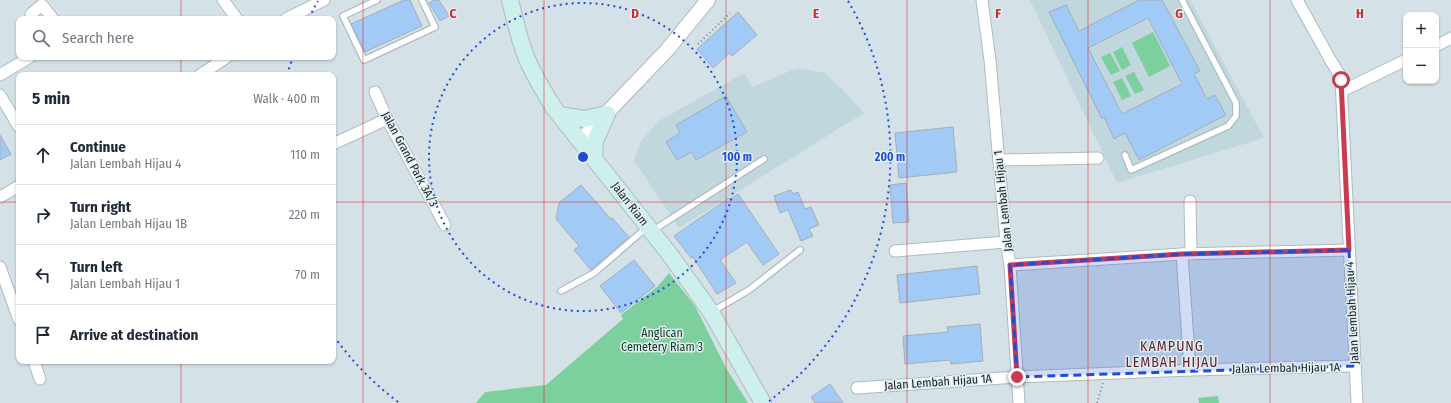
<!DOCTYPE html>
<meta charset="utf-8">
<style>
body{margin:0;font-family:"Fira Sans Condensed",sans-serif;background:#f6f6f7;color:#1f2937}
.controls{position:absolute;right:12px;top:12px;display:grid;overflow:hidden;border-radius:8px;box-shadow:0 1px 3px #0004}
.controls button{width:36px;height:36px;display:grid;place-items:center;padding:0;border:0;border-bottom:1px solid #e0e1e3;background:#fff;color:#1f2937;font:20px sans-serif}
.stop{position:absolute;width:12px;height:12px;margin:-9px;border:3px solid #ca3a51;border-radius:50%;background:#fff}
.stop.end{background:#ca3a51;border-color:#fff;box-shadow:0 1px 4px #0008}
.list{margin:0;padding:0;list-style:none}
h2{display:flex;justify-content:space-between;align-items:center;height:52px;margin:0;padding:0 16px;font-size:17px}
h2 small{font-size:13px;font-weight:400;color:#747a83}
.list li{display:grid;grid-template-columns:26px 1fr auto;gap:12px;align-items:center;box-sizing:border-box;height:60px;padding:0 16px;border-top:1px solid #e0e1e3}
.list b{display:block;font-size:15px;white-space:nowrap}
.list p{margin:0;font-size:13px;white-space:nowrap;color:#747a83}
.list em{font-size:13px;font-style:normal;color:#747a83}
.icon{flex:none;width:22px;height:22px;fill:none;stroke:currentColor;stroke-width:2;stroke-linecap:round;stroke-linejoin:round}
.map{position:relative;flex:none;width:1451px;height:403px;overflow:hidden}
.search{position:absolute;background:#fff;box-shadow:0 1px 3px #0004;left:16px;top:16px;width:320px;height:44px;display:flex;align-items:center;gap:10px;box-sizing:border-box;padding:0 14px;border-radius:8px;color:#747a83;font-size:15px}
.panel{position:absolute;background:#fff;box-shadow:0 1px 3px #0004;left:16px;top:72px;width:320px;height:292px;border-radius:8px}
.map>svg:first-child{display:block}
.built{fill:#c1d7de}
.green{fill:#7dcf9d}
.building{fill:#a1caf6;stroke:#a6aeb7;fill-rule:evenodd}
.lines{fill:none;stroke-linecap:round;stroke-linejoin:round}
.service-casing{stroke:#aebbbf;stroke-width:8}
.minor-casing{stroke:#aebbbf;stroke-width:13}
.tertiary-casing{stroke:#aebbbf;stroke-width:16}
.secondary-casing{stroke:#aebbbf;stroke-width:18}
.path{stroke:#7e878a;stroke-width:2;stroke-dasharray:1 3;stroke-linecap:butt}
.service{stroke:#fff;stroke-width:5.5}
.minor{stroke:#fff;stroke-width:11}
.tertiary{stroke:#fff;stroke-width:14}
.secondary{stroke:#cdf0ed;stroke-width:16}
.route{stroke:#ca3a51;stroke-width:5}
.marked{fill:#1d4ed8;fill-opacity:0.2;stroke:#1d4ed8;stroke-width:3;stroke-dasharray:8 5;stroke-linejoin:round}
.grid{fill:none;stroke:#d62828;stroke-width:1;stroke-opacity:0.55}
.ring{fill:none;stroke:#1d4ed8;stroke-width:2;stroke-dasharray:2 4}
.labels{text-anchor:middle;stroke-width:3;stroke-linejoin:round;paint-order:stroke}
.street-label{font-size:12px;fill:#222729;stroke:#e1eff3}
.park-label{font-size:12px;fill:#0d3822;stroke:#e1eff3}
.quarter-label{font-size:14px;letter-spacing:1px;fill:#631e27;stroke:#e1eff3}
.grid-label{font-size:13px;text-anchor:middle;font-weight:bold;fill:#d62828;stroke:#e1eff3;stroke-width:3;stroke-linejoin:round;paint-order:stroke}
.centre{fill:#1d4ed8;stroke:#e1eff3;stroke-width:2}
.ring-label{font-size:12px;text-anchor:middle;font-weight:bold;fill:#1d4ed8;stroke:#e1eff3;stroke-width:3;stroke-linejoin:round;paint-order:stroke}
</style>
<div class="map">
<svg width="1451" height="403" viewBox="0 0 1451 403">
<rect width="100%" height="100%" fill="#d4e1e6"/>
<g class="built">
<polygon points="1030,0 1190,0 1264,138 1117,183"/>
<polygon points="797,68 824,73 842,89 864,113 679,228 634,160 641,141 659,121 744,73 753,87"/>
</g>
<g class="green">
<polygon points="1153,32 1170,66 1149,77 1132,43"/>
<polygon points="1122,47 1131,65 1122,70 1113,52"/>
<polygon points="1110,53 1120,71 1111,75 1101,57"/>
<polygon points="1134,72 1144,90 1135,94 1125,76"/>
<polygon points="1122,78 1131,96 1122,100 1113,82"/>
<polygon points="669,273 695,306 726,368 748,403 476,403 485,392 546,385 623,319 621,315 657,287"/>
<polygon points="1218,396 1219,403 1199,403 1198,398"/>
</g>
<g class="building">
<polygon points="404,0 410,0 422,26 365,52 351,24"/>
<polygon points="434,0 439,0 449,16 440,21 429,3"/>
<path d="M 1139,0 L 1162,0 L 1200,71 L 1194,74 L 1207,99 L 1215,95 L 1226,115 L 1139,160 L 1125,133 L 1114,139 L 1104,117 L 1102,119 L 1049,12 L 1066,5 L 1079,31 ZM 1148,18 L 1182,84 L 1122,114 L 1088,48 Z"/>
<polygon points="738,12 757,35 732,56 730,53 713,68 697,49"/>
<polygon points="726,96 747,132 696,160 692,152 677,160 666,142 680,133 676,125"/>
<polygon points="953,127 957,172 899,178 895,133"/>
<polygon points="0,135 11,154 0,160"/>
<polygon points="906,183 909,222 893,223 890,185"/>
<polygon points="581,185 611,219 612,218 629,237 591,270 574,250 579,246 556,219 559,203"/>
<polygon points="791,190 793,194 798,192 805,209 811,207 819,225 809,229 813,236 801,241 788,210 780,213 774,196"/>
<polygon points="738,194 779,254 763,265 747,242 720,260 736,283 717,294 693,257 691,258 674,236 729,198 730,199"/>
<polygon points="634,260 655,286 621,313 600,286"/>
<polygon points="977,266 980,294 900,303 897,275"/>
<polygon points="980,324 983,361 951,364 950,360 905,364 903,336 948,332 947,327"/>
<polygon points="830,384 843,403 815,403 811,397"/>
</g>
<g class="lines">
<defs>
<g id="service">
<polyline points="377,0 343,16 364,60 435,27 422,0"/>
<polyline points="1125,155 1131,170 1228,126 1236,116 1236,103 1182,0"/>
<polyline points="652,231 764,159"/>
<polyline points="561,291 594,273 646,228"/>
<polyline points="713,311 749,290 800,250"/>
</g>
<g id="minor">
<polyline points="223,0 237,19"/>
<polyline points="982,0 990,60 1006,242 1010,265 1019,403"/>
<polyline points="1297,0 1331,61 1339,74 1341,80 1357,403"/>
<polyline points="32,19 31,14 42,5 53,19"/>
<polyline points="286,19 324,0"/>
<polyline points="1436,46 1451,38"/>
<polyline points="0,75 30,57"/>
<polyline points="200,75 227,57"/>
<polyline points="1342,91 1406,60"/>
<polyline points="375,92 387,119 445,225"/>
<polyline points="0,95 19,127"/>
<polyline points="333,144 387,119"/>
<polyline points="999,160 1098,158"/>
<polyline points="0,197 19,186"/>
<polyline points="1190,201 1191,254"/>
<polyline points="895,251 1006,242"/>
<polyline points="1182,254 1190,370"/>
<polyline points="1010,265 1182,254 1349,250"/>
<polyline points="0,267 19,320"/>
<polyline points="34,361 40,379"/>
<polyline points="857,388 1017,377 1190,370 1355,366"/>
</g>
<polyline id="tertiary" points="581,140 668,49 708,0"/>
<g id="secondary">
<path d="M 510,0 C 515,20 519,40 527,59 C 534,76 544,92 554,108 L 671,256 L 711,312 L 763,403"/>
<polyline points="560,115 584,119 607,114"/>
<polyline points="594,158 595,141 607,114"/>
</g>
</defs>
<use href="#service" class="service-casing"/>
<use href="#minor" class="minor-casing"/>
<use href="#tertiary" class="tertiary-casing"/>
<use href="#secondary" class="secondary-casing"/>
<g class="path">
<polyline points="698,44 730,13"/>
<polyline points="1097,403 1103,383"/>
</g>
<use href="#service" class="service"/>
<use href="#minor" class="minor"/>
<use href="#tertiary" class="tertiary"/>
<use href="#secondary" class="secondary"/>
</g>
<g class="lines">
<polyline class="route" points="1017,377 1010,265 1182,254 1349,250 1341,80"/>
</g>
<path class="marked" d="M 1349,250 L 1355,366 L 1017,377 L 1010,265 L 1182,254 Z"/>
<path class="grid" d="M 181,0 L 181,19M 363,0 L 363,403M 544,0 L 544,403M 726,0 L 726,403M 907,0 L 907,403M 1088,0 L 1088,403M 1270,0 L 1270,403M 181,57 L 181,75M 0,202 L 19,202M 333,202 L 1451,202M 181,361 L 181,403"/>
<g class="ring">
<circle cx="583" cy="157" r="154"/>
<path d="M398 402A307 307 0 0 1 333 335M287 75A307 307 0 0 1 293 57M309 18A307 307 0 0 1 318 1M848 1A307 307 0 0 1 768 402"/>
</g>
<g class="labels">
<g class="street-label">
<text transform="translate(410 159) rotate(62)" y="4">Jalan Grand Park 3A/3</text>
<text transform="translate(1003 201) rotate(-96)" y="4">Jalan Lembah Hijau 1</text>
<text transform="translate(630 204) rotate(52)" y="4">Jalan Riam</text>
<text transform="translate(1352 313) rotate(-93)" y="4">Jalan Lembah Hijau 4</text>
<text transform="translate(1286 368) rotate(-1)" y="4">Jalan Lembah Hijau 1A</text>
<text transform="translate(938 382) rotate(-4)" y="4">Jalan Lembah Hijau 1A</text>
</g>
<g class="park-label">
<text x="662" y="337">Anglican<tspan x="662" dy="14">Cemetery Riam 3</tspan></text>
</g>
<g class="quarter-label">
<text x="1172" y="351">KAMPUNG<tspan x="1172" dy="16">LEMBAH HIJAU</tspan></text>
</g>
</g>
<g class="grid-label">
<text x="453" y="18">C</text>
<text x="635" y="18">D</text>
<text x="816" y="18">E</text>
<text x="998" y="18">F</text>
<text x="1179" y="18">G</text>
<text x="1360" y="18">H</text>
</g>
<circle cx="583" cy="157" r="6" class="centre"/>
<g class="ring-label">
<text x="737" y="161">100 m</text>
<text x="890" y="161">200 m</text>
</g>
</svg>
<div class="controls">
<button>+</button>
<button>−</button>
</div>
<div class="stop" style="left:1341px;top:80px"></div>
<div class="stop end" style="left:1017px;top:377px"></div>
<div class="search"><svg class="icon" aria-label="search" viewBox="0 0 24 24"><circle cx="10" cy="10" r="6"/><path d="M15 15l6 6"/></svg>Search here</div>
<section class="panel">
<h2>5 min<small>Walk · 400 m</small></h2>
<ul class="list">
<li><svg class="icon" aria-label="ahead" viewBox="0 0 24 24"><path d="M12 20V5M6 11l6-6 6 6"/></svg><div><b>Continue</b><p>Jalan Lembah Hijau 4</p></div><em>110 m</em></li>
<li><svg class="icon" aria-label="right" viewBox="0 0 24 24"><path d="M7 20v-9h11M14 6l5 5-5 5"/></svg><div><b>Turn right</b><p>Jalan Lembah Hijau 1B</p></div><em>220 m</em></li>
<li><svg class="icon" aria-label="left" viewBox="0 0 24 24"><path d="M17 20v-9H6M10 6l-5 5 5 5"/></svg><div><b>Turn left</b><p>Jalan Lembah Hijau 1</p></div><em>70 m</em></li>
<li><svg class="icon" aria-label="arrive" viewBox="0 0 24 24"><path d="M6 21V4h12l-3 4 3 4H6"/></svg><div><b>Arrive at destination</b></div></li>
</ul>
</section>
</div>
